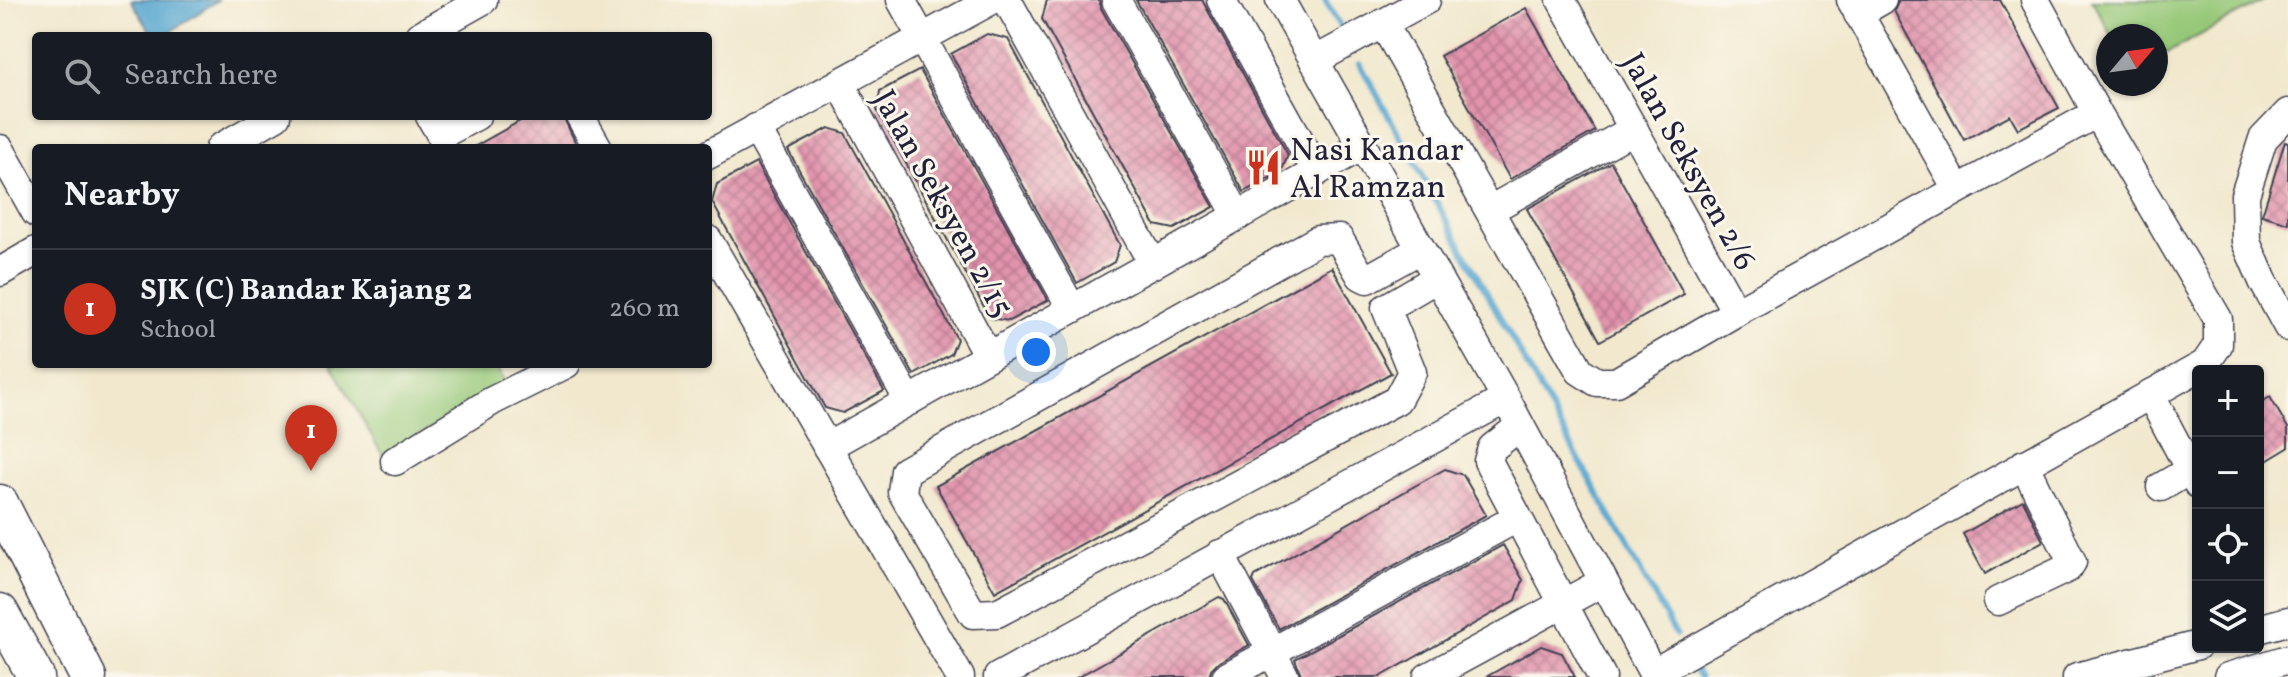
<!DOCTYPE html>
<meta charset="utf-8">
<style>
body{margin:0;font-family:Vollkorn,serif;background:#20242c;color:#f1f3f6}
.controls{position:absolute;right:24px;bottom:24px;display:grid;overflow:hidden;border-radius:8px;box-shadow:0 2px 6px #0004}
.controls button{width:72px;height:72px;display:grid;place-items:center;padding:0;border:0;border-bottom:2px solid #363941;background:#171b24;color:#f1f3f6;font:40px sans-serif}
.compass{position:absolute;left:2096px;top:24px;width:72px;height:72px;border-radius:50%;background:#171b24;box-shadow:0 2px 6px #0004;rotate:61deg}
.you{position:absolute;left:1036px;top:352px;width:28px;height:28px;margin:-20px;border:6px solid #fff;border-radius:50%;background:#1a73e8;box-shadow:0 0 0 12px #1a73e833}
.badge{display:grid;place-items:center;width:52px;height:52px;border-radius:50%;background:#c8321e;color:#fff;font-size:26px;font-weight:700}
.pin{position:absolute;translate:-50% -66px;filter:drop-shadow(0 2px 4px #0008)}
.pin::after{content:'';position:absolute;top:42px;width:28px;height:24px;background:inherit;clip-path:polygon(0 0,100% 0,50% 100%)}
.list{margin:0;padding:0;list-style:none}
h2{display:flex;justify-content:space-between;align-items:center;height:104px;margin:0;padding:0 32px;font-size:34px}
h2 small{font-size:26px;font-weight:400;color:#9ea1a6}
.list li{display:grid;grid-template-columns:52px 1fr auto;gap:24px;align-items:center;box-sizing:border-box;height:120px;padding:0 32px;border-top:2px solid #363941}
.list b{display:block;font-size:30px;white-space:nowrap}
.list p{margin:0;font-size:26px;white-space:nowrap;color:#9ea1a6}
.list em{font-size:26px;font-style:normal;color:#9ea1a6}
.icon{flex:none;width:44px;height:44px;fill:none;stroke:currentColor;stroke-width:2;stroke-linecap:round;stroke-linejoin:round}
.map{position:relative;flex:none;width:2288px;height:677px;overflow:hidden}
.search{position:absolute;background:#171b24;box-shadow:0 2px 6px #0004;left:32px;top:32px;width:680px;height:88px;display:flex;align-items:center;gap:20px;box-sizing:border-box;padding:0 28px;border-radius:8px;color:#9ea1a6;font-size:30px}
.panel{position:absolute;background:#171b24;box-shadow:0 2px 6px #0004;left:32px;top:144px;width:680px;height:224px;border-radius:8px}
.map>svg:first-child{display:block}
.pitch{fill:#96c878;stroke:#5c755a;stroke-width:2}
.water{fill:#54a5cf;stroke:#3b6485;stroke-width:2}
.lines{fill:none;stroke-linecap:round;stroke-linejoin:round}
.stream{stroke:#54a5cf;stroke-width:6}
.building{fill:url(#building-cross-hatch)}
.minor-casing{stroke:#414051;stroke-width:31}
.major-casing{stroke:#414051;stroke-width:39}
.minor{stroke:#fff;stroke-width:28}
.major{stroke:#fff;stroke-width:36}
.labels{text-anchor:middle;stroke-width:6;stroke-linejoin:round;paint-order:stroke}
.poi-label{font-size:32px;fill:#22223b;stroke:#fbf7ec;text-anchor:start}
.street-label{font-size:32px;fill:#22223b;stroke:#fbf7ec}
</style>
<div class="map">
<svg width="2288" height="677" viewBox="0 0 2288 677">
<defs>
<pattern id="building-cross-hatch" width="8" height="8" patternUnits="userSpaceOnUse" patternTransform="scale(2)"><rect width="8" height="8" fill="#e294ad"/><path d="M0 0l8 8M0 8l8-8" fill="none" stroke="#b7788e"/></pattern>
</defs>
<rect width="100%" height="100%" fill="#fbf7ec"/>
<filter id="ink" filterUnits="userSpaceOnUse"><feTurbulence type="fractalNoise" baseFrequency=".0125" numOctaves="2"/><feDisplacementMap in="SourceGraphic" scale="16" xChannelSelector="R" yChannelSelector="G"/><feConvolveMatrix kernelMatrix="1 2 1 2 8 2 1 2 1" color-interpolation-filters="sRGB"/></filter>
<filter id="wash" filterUnits="userSpaceOnUse"><feTurbulence type="fractalNoise" baseFrequency=".006" numOctaves="4" result="noise"/><feDisplacementMap in="SourceGraphic" scale="32" xChannelSelector="R" yChannelSelector="G"/><feGaussianBlur stdDeviation="1.8" result="paint"/><feColorMatrix in="noise" values="0 0 0 0 0 0 0 0 0 0 0 0 0 0 0 0 0 1.4 0 .05"/><feComposite in="paint" operator="in"/></filter>
<g filter="url(#wash)">
<rect width="100%" height="100%" fill="#f1e8cd"/>
<g class="pitch">
<polygon points="2092,0 2265,0 2156,59 2156,36 2112,36"/>
<polygon points="331,364 495,364 507,386 383,456"/>
</g>
<polygon class="water" points="131,0 218,0 164,36 153,36"/>
<g class="lines">
<g class="stream">
<polyline points="1325,0 1344,33"/>
<polyline points="1360,64 1676,635"/>
<polyline points="1696,671 1700,677"/>
</g>
</g>
<g id="blocks">
<g class="building">
<polygon points="1047,0 1099,0 1101,8 1214,207 1174,229 1155,225 1042,19"/>
<polygon points="1136,0 1202,0 1288,155 1281,172 1244,192"/>
<polygon points="1899,0 2000,0 2059,108 2018,129 2010,115 1964,140 1894,11"/>
<polygon points="1526,8 1595,131 1510,179 1440,56"/>
<polygon points="987,34 1008,39 1120,245 1114,262 1077,283 951,54"/>
<polygon points="920,70 1048,300 1009,321 990,318 877,110 880,91"/>
<polygon points="529,116 563,116 578,148 472,148"/>
<polygon points="829,128 845,133 957,339 951,354 914,375 788,150"/>
<polygon points="2285,141 2288,142 2288,223 2262,215"/>
<polygon points="1611,162 1684,294 1600,341 1527,209"/>
<polygon points="756,163 884,391 843,413 825,408 712,202 717,184"/>
<polygon points="1332,267 1391,373 995,592 936,486"/>
<polygon points="2270,397 2288,428 2288,448 2258,466 2258,404"/>
<polygon points="1445,469 1463,475 1486,515 1279,629 1253,581 1255,576"/>
<polygon points="2023,500 2043,541 1985,574 1963,534"/>
<polygon points="1503,545 1523,580 1516,600 1380,677 1302,677 1295,659"/>
<polygon points="1219,597 1224,599 1249,645 1217,663 1211,669 1209,677 1078,677"/>
<polygon points="1541,646 1562,653 1575,677 1486,677"/>
</g>
</g>
</g>
<g filter="url(#ink)">
<use href="#blocks" fill-opacity="0" stroke="#414051" stroke-width="2"/>
<g class="lines">
<defs>
<g id="minor">
<polyline points="901,0 1072,309"/>
<polyline points="1007,0 1153,264"/>
<polyline points="1116,0 1238,216"/>
<polyline points="1221,0 1317,172"/>
<polyline points="1280,0 1506,399 1655,677"/>
<polyline points="1561,0 1736,312"/>
<polyline points="1851,0 1957,189"/>
<polyline points="1858,14 1882,0"/>
<polyline points="1383,23 1580,371 1597,382 1616,382 1736,312 2097,113"/>
<polyline points="419,36 483,0"/>
<polyline points="1314,61 1426,0"/>
<polyline points="840,83 988,356"/>
<polyline points="2288,113 2263,139 2245,195 2246,242 2263,281 2288,327"/>
<polyline points="430,116 441,135 476,116"/>
<polyline points="580,116 598,148"/>
<polyline points="756,128 909,401"/>
<polyline points="220,148 276,116"/>
<polyline points="0,149 36,213"/>
<polyline points="708,155 992,0"/>
<polyline points="1490,210 1634,129"/>
<polyline points="708,240 960,677"/>
<polyline points="1421,249 1367,279 1361,276 1339,239 1318,240 905,471 902,492 973,614 997,613 1397,400 1412,372 1386,308 1437,278"/>
<polyline points="0,272 36,251"/>
<polyline points="2150,394 2190,470"/>
<polyline points="1520,426 1492,448 1488,461 1602,677"/>
<polyline points="827,447 1362,146"/>
<polyline points="395,461 492,401 566,364"/>
<polyline points="2161,487 2190,470 2198,484"/>
<polyline points="1220,554 1285,677"/>
<polyline points="1998,601 2068,568 2072,562 2024,464"/>
<polyline points="2258,629 2288,621"/>
<polyline points="1653,673 2205,364 2218,345 2218,319 2097,113 2035,0"/>
<polyline points="998,677 1506,399"/>
<polyline points="1226,677 1517,518"/>
<polyline points="1428,677 1603,582"/>
<polyline points="2077,677 2198,645"/>
<polyline points="2228,677 2288,659"/>
</g>
<g id="major">
<polyline points="0,503 88,677"/>
<polyline points="0,612 36,677"/>
</g>
</defs>
<use href="#minor" class="minor-casing"/>
<use href="#major" class="major-casing"/>
<use href="#minor" class="minor"/>
<use href="#major" class="major"/>
</g>
</g>
<defs>
<symbol id="restaurant-bare" viewBox="-9 -9 18 18"><path d="M-5-6h1v4h1v-4h1v4h1v-4h1v5L-1.5 .5V6h-2V.5L-5-1ZM5-6V6H3V1.5H1.5Q1.5-4 5-6Z" fill="#c8321e" stroke="#fbf7ec" stroke-width="2.5" paint-order="stroke"/></symbol>
</defs>
<g fill-rule="evenodd">
<use href="#restaurant-bare" x="1238" y="142" width="51" height="51"/>
</g>
<g class="labels">
<g class="poi-label">
<text x="1290" y="160">Nasi Kandar<tspan x="1290" dy="37">Al Ramzan</tspan></text>
</g>
<g class="street-label">
<text transform="translate(1690 161) rotate(61)" y="11">Jalan Seksyen 2/6</text>
<text transform="translate(944 203) rotate(61)" y="11">Jalan Seksyen 2/15</text>
</g>
</g>
</svg>
<div class="controls">
<button>+</button>
<button>−</button>
<button><svg class="icon" aria-label="locate" viewBox="0 0 24 24"><circle cx="12" cy="12" r="6"/><path d="M12 2v4M12 18v4M2 12h4M18 12h4"/></svg></button>
<button><svg class="icon" aria-label="layers" viewBox="0 0 24 24"><path d="M12 4l9 5-9 5-9-5zM3 14l9 5 9-5"/></svg></button>
</div>
<svg class="compass" viewBox="-18 -18 36 36"><path d="M0-13l5 13h-10z" fill="#e53935"/><path d="M0 13l5-13h-10z" fill="#9ea1a6"/></svg>
<div class="you"></div>
<div class="pin badge" style="left:311px;top:471px">1</div>
<div class="search"><svg class="icon" aria-label="search" viewBox="0 0 24 24"><circle cx="10" cy="10" r="6"/><path d="M15 15l6 6"/></svg>Search here</div>
<section class="panel">
<h2>Nearby<small></small></h2>
<ul class="list">
<li><span class="badge">1</span><div><b>SJK (C) Bandar Kajang 2</b><p>School</p></div><em>260 m</em></li>
</ul>
</section>
</div>
